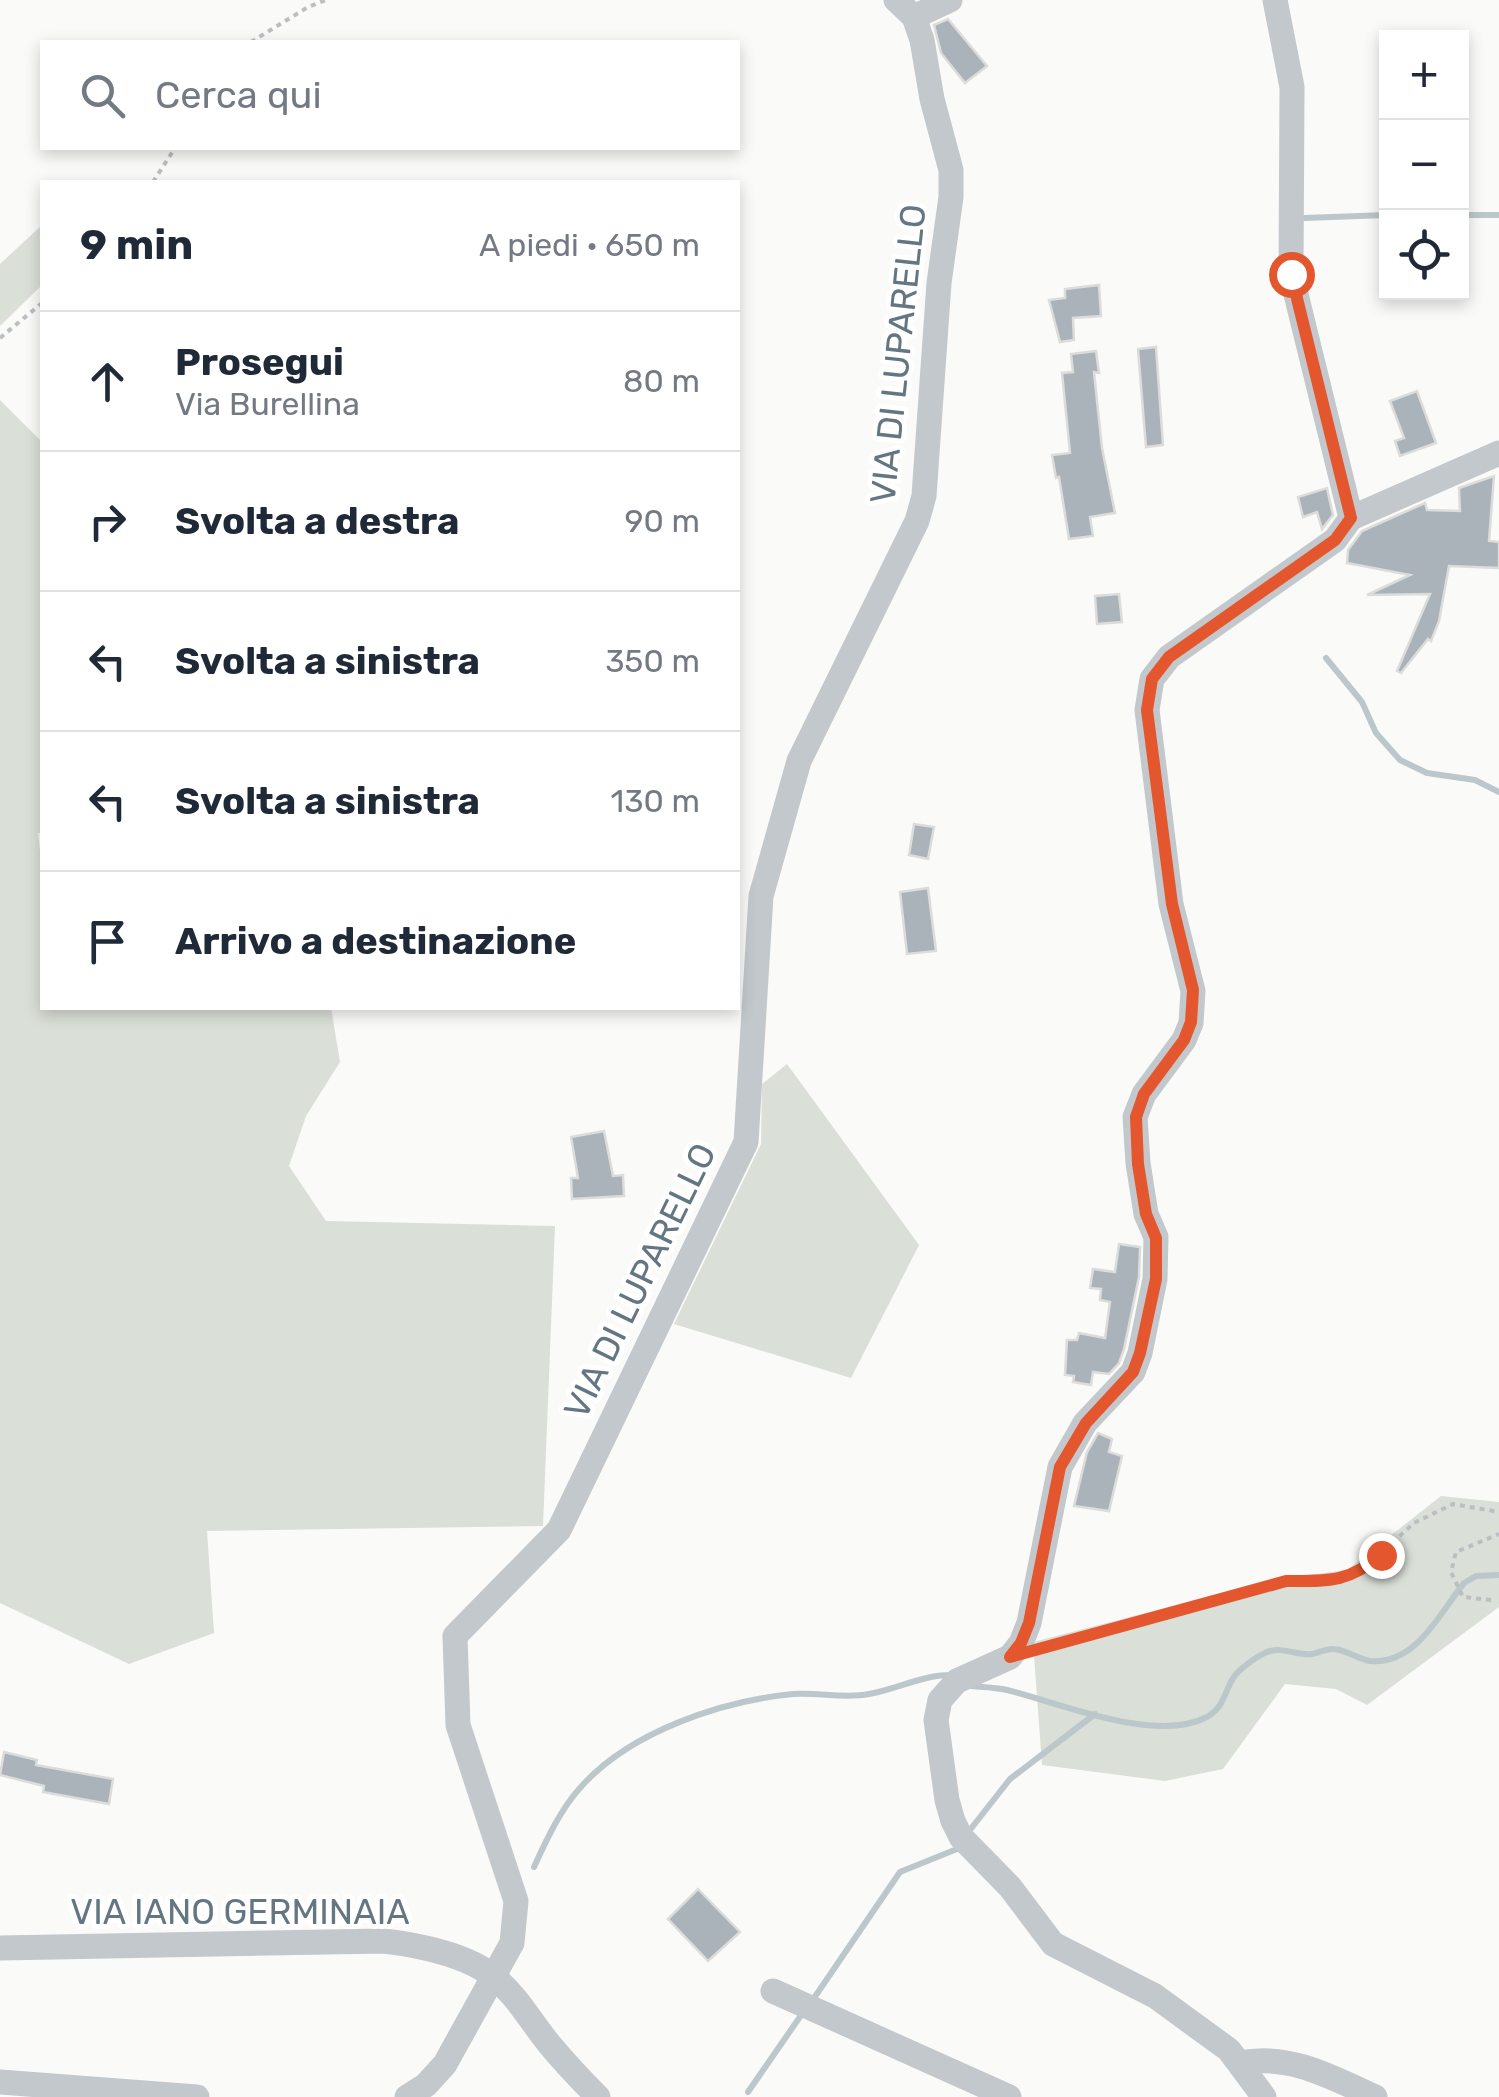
<!DOCTYPE html>
<html lang="it">
<meta charset="utf-8">
<style>
body{margin:0;font-family:Rubik,sans-serif;background:#f6f6f7;color:#1f2937}
.controls{position:absolute;right:30px;top:30px;display:grid;overflow:hidden;border-radius:0px;box-shadow:0 5px 15px #0003}
.controls button{width:90px;height:90px;display:grid;place-items:center;padding:0;border:0;border-bottom:2px solid #e0e1e3;background:#fff;color:#1f2937;font:50px sans-serif}
.stop{position:absolute;width:30px;height:30px;margin:-22px;border:8px solid #e4572e;border-radius:50%;background:#fff}
.stop.end{background:#e4572e;border-color:#fff;box-shadow:0 2px 10px #0008}
.list{margin:0;padding:0;list-style:none}
h2{display:flex;justify-content:space-between;align-items:center;height:130px;margin:0;padding:0 40px;font-size:42px}
h2 small{font-size:32px;font-weight:400;color:#747a83}
.list li{display:grid;grid-template-columns:65px 1fr auto;gap:30px;align-items:center;box-sizing:border-box;height:140px;padding:0 40px;border-top:2px solid #e0e1e3}
.list b{display:block;font-size:38px;white-space:nowrap}
.list p{margin:0;font-size:32px;white-space:nowrap;color:#747a83}
.list em{font-size:32px;font-style:normal;color:#747a83}
.icon{flex:none;width:55px;height:55px;fill:none;stroke:currentColor;stroke-width:2;stroke-linecap:round;stroke-linejoin:round}
.map{position:relative;flex:none;width:1499px;height:2097px;overflow:hidden}
.search{position:absolute;background:#fff;box-shadow:0 5px 15px #0003;left:40px;top:40px;width:700px;height:110px;display:flex;align-items:center;gap:25px;box-sizing:border-box;padding:0 35px;border-radius:0px;color:#747a83;font-size:38px}
.panel{position:absolute;background:#fff;box-shadow:0 5px 15px #0003;left:40px;top:180px;width:700px;height:830px;border-radius:0px}
.map>svg:first-child{display:block}
.green{fill:#dadfd7}
.lines{fill:none;stroke-linecap:round;stroke-linejoin:round}
.stream{stroke:#bbc7cb;stroke-width:6}
.building{fill:#aab3b9;stroke:#dcdcda;stroke-width:2.5}
.path{stroke:#bbbfc2;stroke-width:4;stroke-dasharray:5 5;stroke-linecap:butt}
.minor{stroke:#c3c8cc;stroke-width:25}
.route{stroke:#e4572e;stroke-width:12}
.labels{text-anchor:middle;stroke-width:10;stroke-linejoin:round;paint-order:stroke}
.street-label{font-size:35px;fill:#657683;stroke:#fff}
</style>
<div class="map">
<svg width="1499" height="2097" viewBox="0 0 1499 2097">
<rect width="100%" height="100%" fill="#fafaf8"/>
<g class="green">
<polygon points="42,225 42,285 0,326 0,264"/>
<polygon points="0,400 42,442 42,833 38,833 42,869 42,1008 331,1008 340,1062 306,1116 289,1166 326,1221 555,1226 543,1526 207,1531 214,1633 129,1664 0,1603"/>
<polygon points="787,1064 919,1245 851,1378 674,1324 761,1144 762,1084"/>
<polygon points="1441,1496 1499,1502 1499,1607 1367,1705 1336,1689 1285,1684 1223,1769 1165,1781 1042,1765 1033,1642 1277,1579 1347,1570"/>
</g>
<g class="lines">
<g class="stream">
<polyline points="1462,215 1499,215"/>
<polyline points="1305,218 1386,215"/>
<polyline points="1326,658 1362,702 1376,733 1400,760 1427,773 1475,780 1499,792"/>
<path d="M 970,1686 C 982,1687 995,1687 1007,1690 C 1061,1703 1155,1744 1207,1717 C 1223,1708 1224,1694 1232,1680 C 1236,1671 1257,1656 1267,1652 C 1282,1646 1298,1656 1312,1654 C 1319,1653 1326,1648 1334,1649 C 1347,1650 1357,1659 1370,1661 C 1416,1665 1439,1614 1464,1583 L 1476,1576 L 1499,1575"/>
<polyline points="966,1835 1010,1779 1095,1714"/>
<path d="M 534,1867 C 546,1841 560,1810 580,1788 C 629,1732 721,1701 793,1694 C 818,1692 844,1699 869,1694 C 897,1689 922,1675 951,1675"/>
<polyline points="812,2001 900,1872 957,1849 959,1845"/>
<polyline points="748,2092 804,2011"/>
</g>
</g>
<g class="building">
<polygon points="948,19 987,66 965,83 941,53 934,25"/>
<polygon points="1099,285 1101,316 1073,318 1074,340 1060,342 1049,300 1065,298 1065,289"/>
<polygon points="1156,347 1163,445 1146,447 1138,349"/>
<polygon points="1096,351 1099,373 1094,372 1102,448 1115,513 1090,517 1093,536 1069,539 1059,477 1056,478 1052,455 1070,453 1062,373 1073,372 1071,354"/>
<polygon points="1417,391 1436,443 1400,456 1395,441 1404,438 1390,401"/>
<polygon points="1494,476 1489,541 1499,542 1499,568 1449,566 1439,621 1431,641 1428,639 1401,673 1397,671 1430,594 1367,595 1410,575 1347,563 1348,550 1362,531 1425,503 1427,510 1460,511 1459,488"/>
<polygon points="1327,488 1333,515 1322,529 1317,512 1303,517 1298,497"/>
<polygon points="1119,594 1122,622 1097,624 1095,596"/>
<polygon points="914,824 934,827 928,859 909,855"/>
<polygon points="928,888 936,951 907,954 900,892"/>
<polygon points="604,1131 613,1176 623,1175 624,1196 572,1199 571,1178 578,1178 571,1137"/>
<polygon points="1119,1244 1140,1247 1139,1277 1124,1349 1119,1363 1109,1374 1093,1372 1091,1385 1073,1382 1074,1376 1065,1375 1067,1340 1077,1340 1079,1333 1105,1338 1110,1302 1100,1300 1101,1289 1090,1288 1093,1269 1115,1272"/>
<polygon points="1098,1433 1112,1439 1109,1452 1122,1456 1109,1511 1074,1506 1087,1452"/>
<polygon points="4,1752 37,1760 36,1765 113,1779 109,1804 43,1792 44,1786 0,1775"/>
<polygon points="698,1889 740,1932 708,1961 668,1919"/>
</g>
<g class="lines">
<g class="path">
<polyline points="251,42 308,7 326,0"/>
<polyline points="153,182 175,148"/>
<polyline points="0,338 42,303"/>
<polyline points="1491,1600 1463,1597 1451,1572 1456,1552 1499,1534"/>
<polyline points="1044,1648 1286,1581 1326,1581 1358,1574 1414,1523 1453,1504 1499,1512"/>
</g>
<g class="minor">
<polyline points="1275,0 1292,87 1291,274 1351,518"/>
<polyline points="914,17 950,0"/>
<polyline points="1351,518 1499,453"/>
<path d="M 0,1948 L 384,1941 C 418,1945 469,1955 495,1978 C 518,1997 531,2022 550,2045 C 565,2063 581,2080 598,2097"/>
<polyline points="773,1991 1009,2097"/>
<path d="M 1240,2063 C 1289,2053 1331,2077 1375,2097"/>
<polyline points="0,2082 197,2097"/>
<polyline points="407,2097 426,2085 445,2064 512,1943 516,1901 458,1725 455,1636 559,1530 746,1142 761,896 799,761 917,521 924,496 939,283 951,197 951,170 932,99 922,40 914,17 896,0"/>
<polyline points="1264,2097 1229,2050 1155,1996 1053,1944 1010,1887 961,1837 953,1821 947,1800 936,1720 940,1700 957,1681 1010,1657 1021,1643 1029,1623 1060,1467 1085,1423 1133,1372 1140,1353 1155,1279 1156,1237 1146,1214 1138,1163 1135,1117 1144,1094 1184,1040 1191,1023 1193,991 1171,904 1147,710 1152,679 1169,657 1335,540 1351,518"/>
</g>
</g>
<g class="lines">
<path class="route" d="M 1291,274 L 1351,518 L 1335,540 L 1169,657 L 1152,679 L 1147,710 L 1172,904 L 1193,990 L 1191,1022 L 1184,1040 L 1144,1094 L 1136,1117 L 1138,1164 L 1146,1214 L 1156,1238 L 1156,1279 L 1140,1353 L 1133,1372 L 1086,1423 L 1060,1467 L 1029,1623 L 1021,1643 L 1010,1657 L 1286,1581 C 1328,1581 1348,1583 1381,1555"/>
</g>
<g class="labels">
<g class="street-label">
<text transform="translate(898 354) rotate(-84)" y="12">VIA DI LUPARELLO</text>
<text transform="translate(640 1281) rotate(-64)" y="12">VIA DI LUPARELLO</text>
<text x="240" y="1924">VIA IANO GERMINAIA</text>
</g>
</g>
</svg>
<div class="controls">
<button>+</button>
<button>−</button>
<button><svg class="icon" aria-label="locate" viewBox="0 0 24 24"><circle cx="12" cy="12" r="6"/><path d="M12 2v4M12 18v4M2 12h4M18 12h4"/></svg></button>
</div>
<div class="stop" style="left:1291px;top:274px"></div>
<div class="stop end" style="left:1381px;top:1555px"></div>
<div class="search"><svg class="icon" aria-label="search" viewBox="0 0 24 24"><circle cx="10" cy="10" r="6"/><path d="M15 15l6 6"/></svg>Cerca qui</div>
<section class="panel">
<h2>9 min<small>A piedi · 650 m</small></h2>
<ul class="list">
<li><svg class="icon" aria-label="ahead" viewBox="0 0 24 24"><path d="M12 20V5M6 11l6-6 6 6"/></svg><div><b>Prosegui</b><p>Via Burellina</p></div><em>80 m</em></li>
<li><svg class="icon" aria-label="right" viewBox="0 0 24 24"><path d="M7 20v-9h11M14 6l5 5-5 5"/></svg><div><b>Svolta a destra</b></div><em>90 m</em></li>
<li><svg class="icon" aria-label="left" viewBox="0 0 24 24"><path d="M17 20v-9H6M10 6l-5 5 5 5"/></svg><div><b>Svolta a sinistra</b></div><em>350 m</em></li>
<li><svg class="icon" aria-label="left" viewBox="0 0 24 24"><path d="M17 20v-9H6M10 6l-5 5 5 5"/></svg><div><b>Svolta a sinistra</b></div><em>130 m</em></li>
<li><svg class="icon" aria-label="arrive" viewBox="0 0 24 24"><path d="M6 21V4h12l-3 4 3 4H6"/></svg><div><b>Arrivo a destinazione</b></div></li>
</ul>
</section>
</div>
